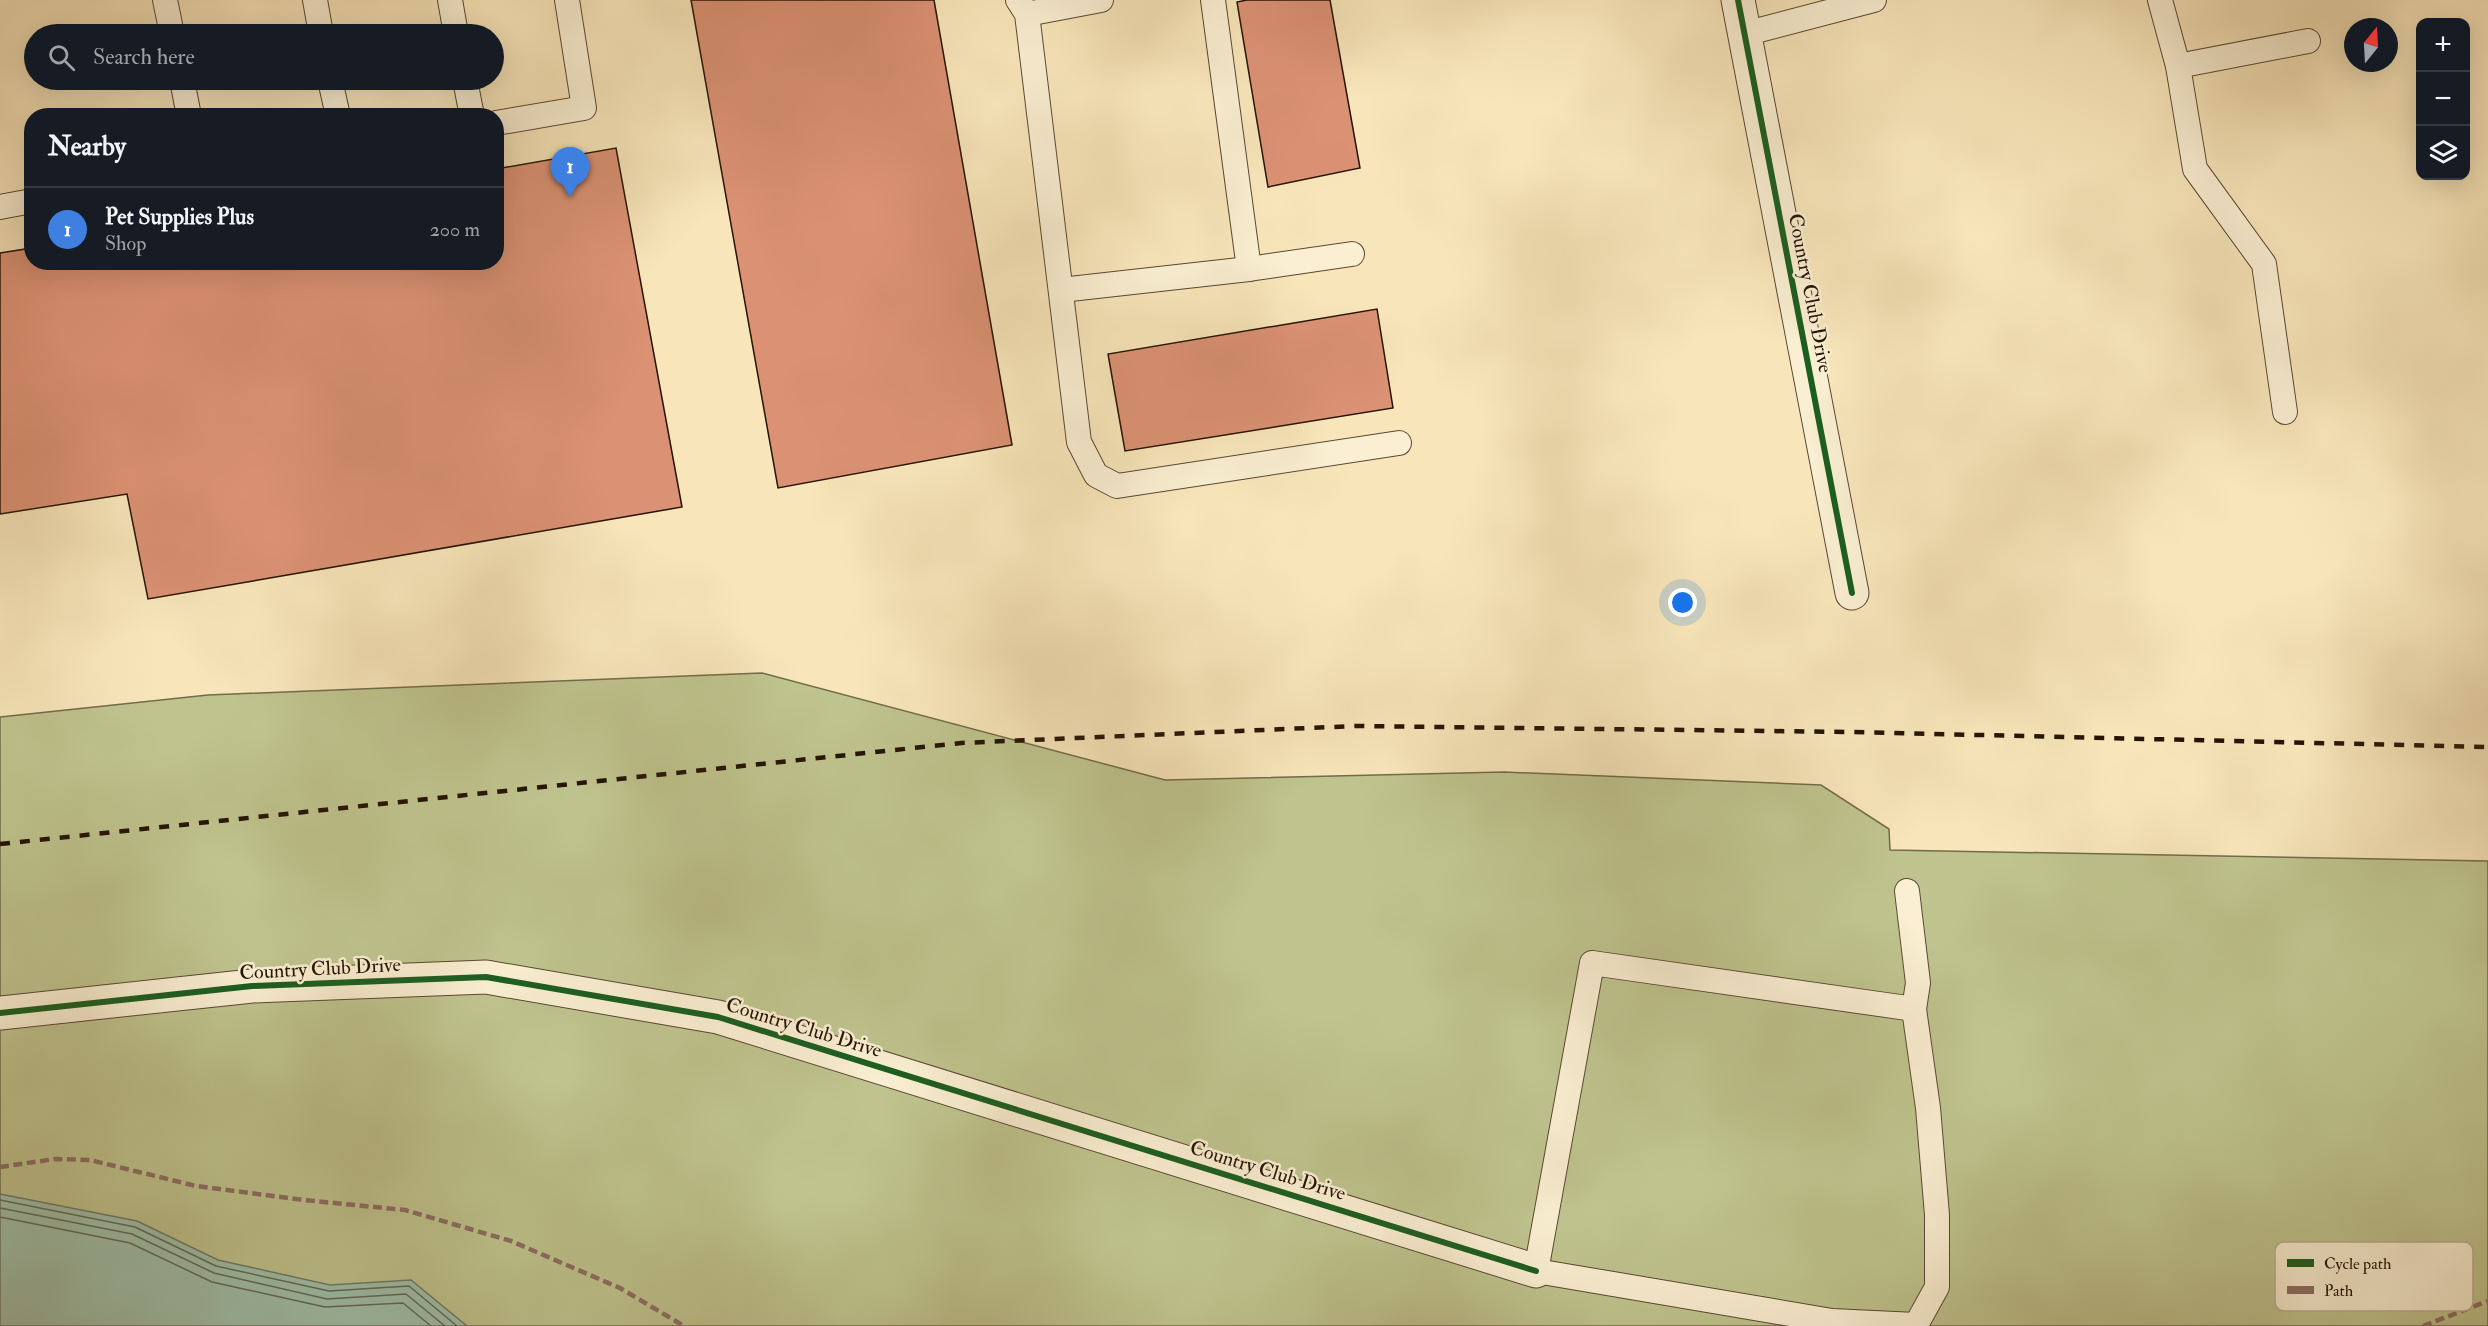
<!DOCTYPE html>
<meta charset="utf-8">
<style>
body{margin:0;font-family:"IM FELL Double Pica",serif;background:#20242c;color:#f1f3f6}
.controls{position:absolute;right:18px;top:18px;display:grid;overflow:hidden;border-radius:12px;box-shadow:0 6px 24px #0002}
.controls button{width:54px;height:54px;display:grid;place-items:center;padding:0;border:0;border-bottom:2px solid #363941;background:#171b24;color:#f1f3f6;font:30px sans-serif}
.compass{position:absolute;left:2344px;top:18px;width:54px;height:54px;border-radius:50%;background:#171b24;box-shadow:0 6px 24px #0002;rotate:18deg}
.you{position:absolute;left:1683px;top:603px;width:21px;height:21px;margin:-15px;border:4px solid #fff;border-radius:50%;background:#1a73e8;box-shadow:0 0 0 9px #1a73e833}
.badge{display:grid;place-items:center;width:39px;height:39px;border-radius:50%;background:#c59692;color:#fff;font-size:20px;font-weight:700}
.pin{position:absolute;translate:-50% -50px;filter:drop-shadow(0 2px 3px #0008)}
.pin::after{content:'';position:absolute;top:32px;width:21px;height:18px;background:inherit;clip-path:polygon(0 0,100% 0,50% 100%)}
.list{margin:0;padding:0;list-style:none}
h2{display:flex;justify-content:space-between;align-items:center;height:78px;margin:0;padding:0 24px;font-size:26px}
h2 small{font-size:20px;font-weight:400;color:#9ea1a6}
.list li{display:grid;grid-template-columns:39px 1fr auto;gap:18px;align-items:center;box-sizing:border-box;height:84px;padding:0 24px;border-top:2px solid #363941}
.list b{display:block;font-size:22px;white-space:nowrap}
.list p{margin:0;font-size:20px;white-space:nowrap;color:#9ea1a6}
.list em{font-size:20px;font-style:normal;color:#9ea1a6}
.icon{flex:none;width:33px;height:33px;fill:none;stroke:currentColor;stroke-width:2;stroke-linecap:round;stroke-linejoin:round}
.map{position:relative;flex:none;width:2488px;height:1326px;overflow:hidden}
.search{position:absolute;background:#171b24;box-shadow:0 6px 24px #0002;left:24px;top:24px;width:480px;height:66px;display:flex;align-items:center;gap:15px;box-sizing:border-box;padding:0 21px;border-radius:33px;color:#9ea1a6;font-size:22px}
.panel{position:absolute;background:#171b24;box-shadow:0 6px 24px #0002;left:24px;top:108px;width:480px;height:162px;border-radius:24px}
.map>svg:first-child{display:block}
.green{fill:#bfc48e;stroke:#726c49;stroke-width:1.5}
.water{fill:#9fc0aa;stroke:#6e7b68;stroke-width:1.5}
.lines{fill:none;stroke-linecap:round;stroke-linejoin:round}
.shore{stroke:#626a57;stroke-width:1.5}
.building{fill:#db9274;stroke:#241304;stroke-width:1.5}
.service-casing{stroke:#594832;stroke-width:26}
.minor-casing{stroke:#594832;stroke-width:35}
.service{stroke:#faefd2;stroke-width:24}
.minor{stroke:#faefd2;stroke-width:33}
.rail{stroke:#241304;stroke-width:4.5;stroke-dasharray:10 10;stroke-linecap:butt}
.quiet{stroke:#8d6e63;stroke-width:4.5;stroke-dasharray:9 4.5;stroke-linecap:butt}
.cycleway-casing{stroke:#faefd2;stroke-width:10}
.cycleway{stroke:#1b5e20;stroke-width:6}
.labels{text-anchor:middle;stroke-width:5;stroke-linejoin:round;paint-order:stroke}
.street-label{font-size:20px;fill:#241304;stroke:#faefd2}
.key{fill:#faefd2;stroke:#baad94;stroke-width:1.5}
.key-label{font-size:16px;fill:#241304}
</style>
<div class="map">
<svg width="2488" height="1326" viewBox="0 0 2488 1326">
<rect width="100%" height="100%" fill="#f8e6ba"/>
<filter id="stains"><feTurbulence type="fractalNoise" baseFrequency=".00333" numOctaves="4"/><feColorMatrix values="0 0 0 0 .2 0 0 0 0 .09 0 0 0 0 .02 0 0 0 .5 -.17"/></filter>
<radialGradient id="worn" r=".72"><stop offset=".6" stop-color="#630" stop-opacity="0"/><stop offset="1" stop-color="#630" stop-opacity=".3"/></radialGradient>
<polygon class="green" points="762,673 1165,780 1504,772 1821,785 1889,829 1890,850 2488,861 2488,1326 0,1326 0,717 208,695"/>
<polygon class="water" points="0,1194 137,1221 218,1260 330,1285 411,1280 467,1326 0,1326"/>
<g class="lines">
<g class="shore">
<polyline points="0,1200 135,1227 216,1266 329,1291 409,1286 457,1326"/>
<polyline points="0,1208 132,1234 214,1273 327,1299 406,1294 445,1326"/>
<polyline points="0,1217 130,1243 212,1282 325,1307 403,1303 431,1326"/>
</g>
</g>
<g class="building">
<polygon points="691,0 934,0 1012,445 778,488"/>
<polygon points="1247,0 1330,0 1360,168 1268,187 1237,2"/>
<polygon points="616,148 682,507 148,599 127,494 0,514 0,253 32,248 32,262 496,262 496,169"/>
<polygon points="1377,309 1393,408 1125,451 1108,354"/>
</g>
<g class="lines">
<defs>
<g id="service">
<polyline points="165,0 172,34"/>
<polyline points="315,0 321,34"/>
<polyline points="450,0 456,34"/>
<polyline points="1018,0 1027,14 1079,442 1096,475 1117,486 1399,443"/>
<polyline points="1213,0 1249,269"/>
<polyline points="2160,0 2178,66 2308,41"/>
<polyline points="1027,14 1101,0"/>
<polyline points="1744,34 1874,0"/>
<polyline points="2178,66 2195,169 2264,264 2285,412"/>
<polyline points="182,80 189,116"/>
<polyline points="330,80 338,116"/>
<polyline points="465,80 472,116"/>
<polyline points="496,123 584,108 567,0"/>
<polyline points="0,207 32,201"/>
<polyline points="1061,290 1249,269 1352,254"/>
<polyline points="1907,891 1918,983 1914,1009"/>
<polygon points="1592,963 1914,1009 1928,1108 1937,1215 1937,1287 1916,1325 1832,1321 1536,1271"/>
</g>
<g id="minor">
<polyline points="1738,0 1852,593"/>
<polyline points="0,1013 252,986 486,977 718,1017 1536,1271"/>
</g>
</defs>
<use href="#service" class="service-casing"/>
<use href="#minor" class="minor-casing"/>
<use href="#service" class="service"/>
<use href="#minor" class="minor"/>
<polyline class="rail" points="0,844 961,743 1355,726 1852,732 2488,747"/>
<g class="quiet">
<polyline points="0,1167 55,1159 90,1160 196,1186 304,1200 405,1210 511,1241 620,1288 684,1326"/>
<polyline points="2423,1326 2488,1301"/>
</g>
<defs>
<g id="cycleway">
<polyline points="1738,0 1852,593"/>
<polyline points="0,1013 252,986 486,977 718,1017 1536,1271"/>
</g>
</defs>
<use href="#cycleway" class="cycleway-casing"/>
<use href="#cycleway" class="cycleway"/>
</g>
<g class="labels">
<g class="street-label">
<text transform="translate(1811 293) rotate(79)" y="7">Country Club Drive</text>
<text transform="translate(320 968) rotate(-3)" y="7">Country Club Drive</text>
<text transform="translate(804 1027) rotate(17)" y="7">Country Club Drive</text>
<text transform="translate(1268 1170) rotate(17)" y="7">Country Club Drive</text>
</g>
</g>
<rect x="2275" y="1242" width="198" height="69" rx="9" class="key"/>
<rect x="2287" y="1259" width="27" height="8" fill="#1b5e20"/>
<rect x="2287" y="1286" width="27" height="8" fill="#8d6e63"/>
<g class="key-label">
<text x="2324" y="1269">Cycle path</text>
<text x="2324" y="1296">Path</text>
</g>
<rect width="100%" height="100%" filter="url(#stains)"/>
<rect width="100%" height="100%" fill="url(#worn)"/>
</svg>
<div class="controls">
<button>+</button>
<button>−</button>
<button><svg class="icon" aria-label="layers" viewBox="0 0 24 24"><path d="M12 4l9 5-9 5-9-5zM3 14l9 5 9-5"/></svg></button>
</div>
<svg class="compass" viewBox="-18 -18 36 36"><path d="M0-13l5 13h-10z" fill="#e53935"/><path d="M0 13l5-13h-10z" fill="#9ea1a6"/></svg>
<div class="you"></div>
<div class="pin badge" style="left:570px;top:197px;background:#3f7fe0">1</div>
<div class="search"><svg class="icon" aria-label="search" viewBox="0 0 24 24"><circle cx="10" cy="10" r="6"/><path d="M15 15l6 6"/></svg>Search here</div>
<section class="panel">
<h2>Nearby<small></small></h2>
<ul class="list">
<li><span class="badge" style="background:#3f7fe0">1</span><div><b>Pet Supplies Plus</b><p>Shop</p></div><em>200 m</em></li>
</ul>
</section>
</div>
